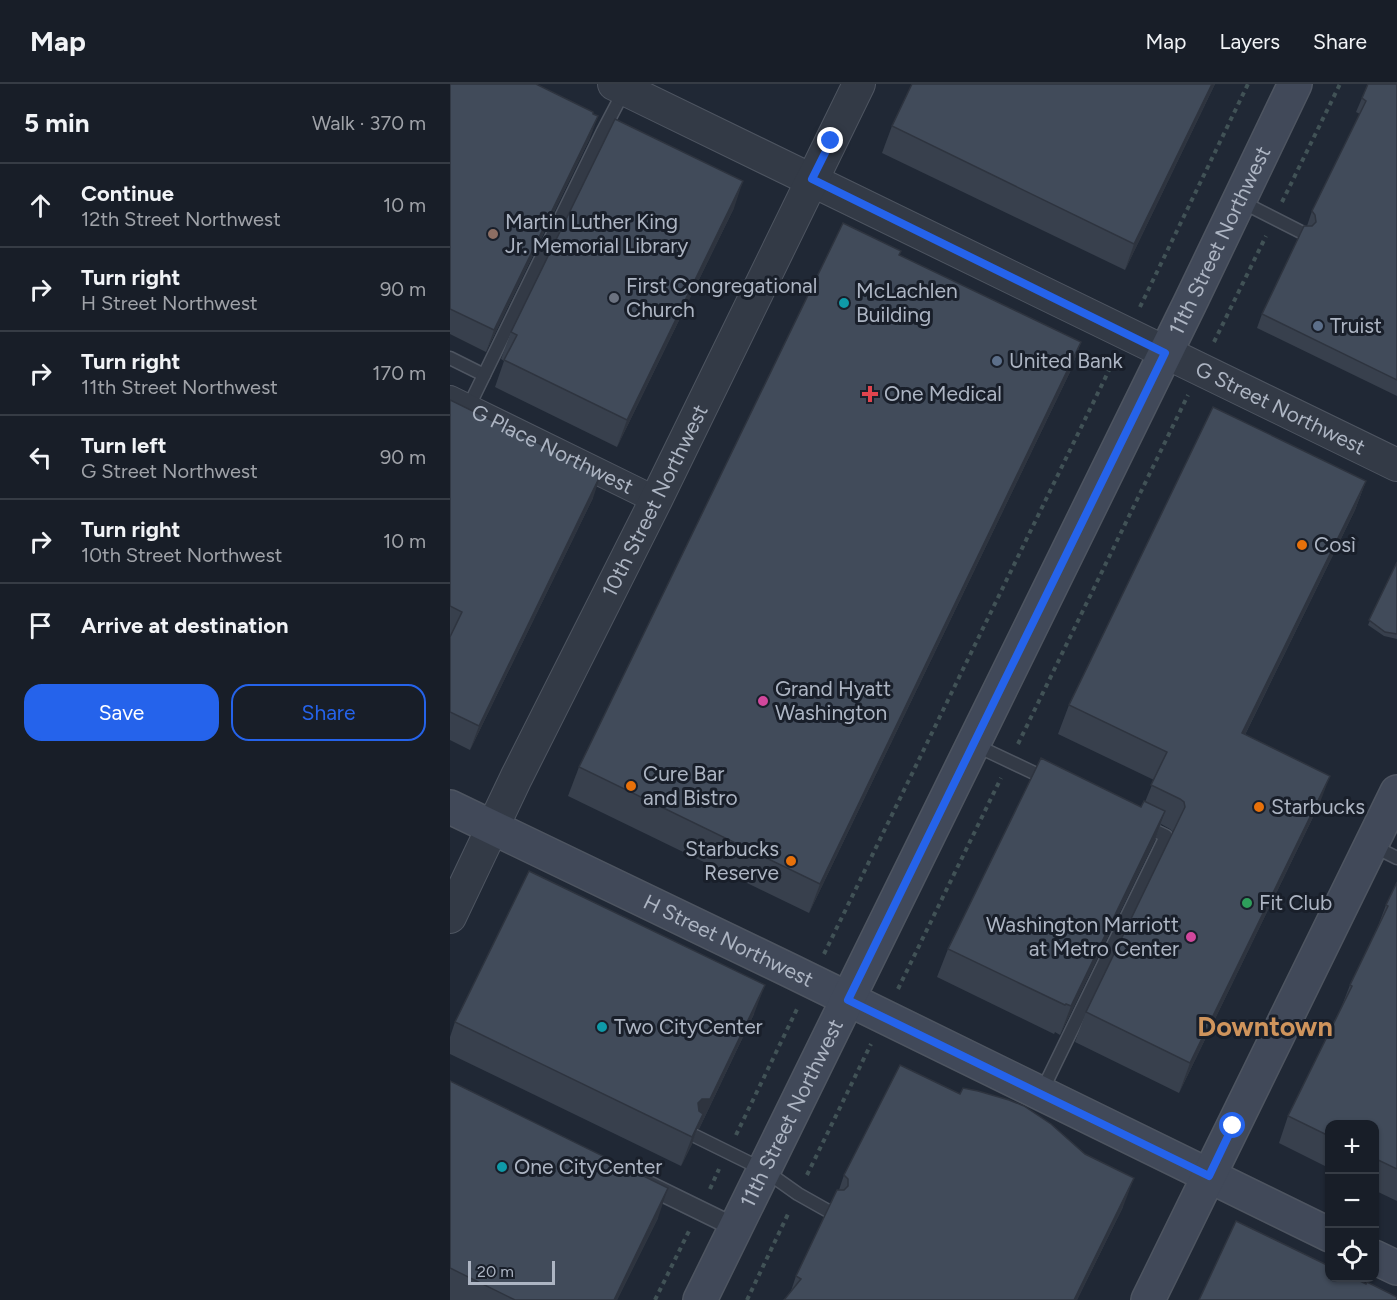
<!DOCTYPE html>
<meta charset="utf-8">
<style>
body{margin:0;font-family:Figtree,sans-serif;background:#252b34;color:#f1f3f6}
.controls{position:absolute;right:18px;bottom:18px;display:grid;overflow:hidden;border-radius:12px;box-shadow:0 2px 4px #0004}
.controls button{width:54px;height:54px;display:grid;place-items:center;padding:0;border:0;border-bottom:2px solid #363c45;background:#181e28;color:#f1f3f6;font:30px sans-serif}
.scale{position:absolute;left:18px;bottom:15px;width:87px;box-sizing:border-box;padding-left:6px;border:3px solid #adb5c3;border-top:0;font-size:16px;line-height:21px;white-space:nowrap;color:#adb5c3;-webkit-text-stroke:4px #191f2a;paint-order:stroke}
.stop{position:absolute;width:18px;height:18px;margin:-14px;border:4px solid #2563eb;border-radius:50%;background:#fff}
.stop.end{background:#2563eb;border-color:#fff;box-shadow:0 2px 6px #0008}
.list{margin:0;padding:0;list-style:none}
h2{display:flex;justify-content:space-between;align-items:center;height:78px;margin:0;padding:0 24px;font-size:26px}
h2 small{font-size:20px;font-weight:400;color:#9fa2a8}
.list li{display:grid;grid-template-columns:39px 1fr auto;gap:18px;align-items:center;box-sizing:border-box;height:84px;padding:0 24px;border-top:2px solid #363c45}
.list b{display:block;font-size:22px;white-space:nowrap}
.list p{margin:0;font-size:20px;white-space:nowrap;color:#9fa2a8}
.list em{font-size:20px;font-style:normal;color:#9fa2a8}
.actions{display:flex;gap:12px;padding:18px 24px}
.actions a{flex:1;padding:14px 0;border:2px solid #2563eb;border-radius:18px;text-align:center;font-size:21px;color:#2563eb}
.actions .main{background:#2563eb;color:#fff}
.icon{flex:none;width:33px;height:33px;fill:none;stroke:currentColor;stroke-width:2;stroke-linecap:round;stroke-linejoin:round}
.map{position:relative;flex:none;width:947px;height:1216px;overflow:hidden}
header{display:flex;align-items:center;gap:36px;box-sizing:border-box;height:84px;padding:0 30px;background:#181e28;border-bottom:2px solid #363c45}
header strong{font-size:28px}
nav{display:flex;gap:33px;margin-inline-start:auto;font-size:21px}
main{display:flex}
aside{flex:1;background:#181e28}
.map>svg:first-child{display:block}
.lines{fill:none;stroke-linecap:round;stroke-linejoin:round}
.service-casing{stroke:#4e5561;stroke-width:15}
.pedestrian-casing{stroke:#4e5561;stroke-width:21}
.minor-casing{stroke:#4e5561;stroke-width:28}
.tertiary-casing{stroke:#4e5561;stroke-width:34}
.secondary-casing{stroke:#4e5561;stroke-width:36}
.path{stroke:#415256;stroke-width:4;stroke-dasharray:4.5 4.5;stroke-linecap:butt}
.service{stroke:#333a46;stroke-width:12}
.pedestrian{stroke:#333a46;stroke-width:18}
.minor{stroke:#333a46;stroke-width:26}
.tertiary{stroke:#333a46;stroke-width:32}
.secondary{stroke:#414959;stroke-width:33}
.wall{fill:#38404d}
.shaded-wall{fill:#2e343f}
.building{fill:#414b5a;stroke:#2e343f;stroke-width:1.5}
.route{stroke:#2563eb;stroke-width:8}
.education-dot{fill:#8d6e63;stroke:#191f2a;stroke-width:2}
.worship-dot{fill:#6b7280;stroke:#191f2a;stroke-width:2}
.culture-dot{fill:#0f9aa8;stroke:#191f2a;stroke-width:2}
.service-dot{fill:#5c6f8a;stroke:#191f2a;stroke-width:2}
.health-dot{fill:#e0444e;stroke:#191f2a;stroke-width:2}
.food-dot{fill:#e8710a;stroke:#191f2a;stroke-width:2}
.hotel-dot{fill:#d1479c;stroke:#191f2a;stroke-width:2}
.leisure-dot{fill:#2e9e5b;stroke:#191f2a;stroke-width:2}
.labels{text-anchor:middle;stroke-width:6;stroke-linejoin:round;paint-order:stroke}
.poi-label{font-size:21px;fill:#adb5c3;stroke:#191f2a;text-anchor:start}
.street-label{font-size:21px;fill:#adb5c3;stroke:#191f2a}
.district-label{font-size:27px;font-weight:bold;fill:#cf945c;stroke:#191f2a}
</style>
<header>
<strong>Map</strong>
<nav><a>Map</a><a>Layers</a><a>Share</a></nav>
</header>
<main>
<aside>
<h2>5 min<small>Walk · 370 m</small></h2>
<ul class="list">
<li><svg class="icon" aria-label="ahead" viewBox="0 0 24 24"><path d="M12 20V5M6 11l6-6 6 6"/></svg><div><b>Continue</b><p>12th Street Northwest</p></div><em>10 m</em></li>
<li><svg class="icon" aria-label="right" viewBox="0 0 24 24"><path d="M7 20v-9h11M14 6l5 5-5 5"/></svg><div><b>Turn right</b><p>H Street Northwest</p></div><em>90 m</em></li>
<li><svg class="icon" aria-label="right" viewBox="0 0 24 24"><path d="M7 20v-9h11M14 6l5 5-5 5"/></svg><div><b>Turn right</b><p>11th Street Northwest</p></div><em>170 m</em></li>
<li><svg class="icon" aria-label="left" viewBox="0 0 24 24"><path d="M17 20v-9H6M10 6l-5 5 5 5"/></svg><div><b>Turn left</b><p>G Street Northwest</p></div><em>90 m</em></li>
<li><svg class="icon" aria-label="right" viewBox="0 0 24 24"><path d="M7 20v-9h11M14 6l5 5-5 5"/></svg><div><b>Turn right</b><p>10th Street Northwest</p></div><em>10 m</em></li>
<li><svg class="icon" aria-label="arrive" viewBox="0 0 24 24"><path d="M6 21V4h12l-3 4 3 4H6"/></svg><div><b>Arrive at destination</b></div></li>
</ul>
<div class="actions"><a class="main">Save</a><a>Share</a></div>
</aside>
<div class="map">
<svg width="947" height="1216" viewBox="0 0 947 1216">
<rect width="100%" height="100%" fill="#202835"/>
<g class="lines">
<defs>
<g id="service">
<polyline points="790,117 853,149"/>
<polyline points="0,274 34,291"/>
<polyline points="18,324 153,47 175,5"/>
<polyline points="525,661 599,696"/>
<polyline points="921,761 947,774"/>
<polyline points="592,1007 716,752 693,741"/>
<polyline points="245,1052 314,1086 348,1110 380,1128"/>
</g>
<polyline id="pedestrian" points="196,1100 286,1144"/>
<g id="minor">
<path id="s1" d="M 0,315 L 206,416"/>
</g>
<g id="tertiary">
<path id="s2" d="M 164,0 L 947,381"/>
<path id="s3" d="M 0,833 L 66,694 L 206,416 L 409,0"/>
</g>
<g id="secondary">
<path id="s4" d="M 0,723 L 341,887 L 880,1151"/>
<polyline points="924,1173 947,1184"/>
<path id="s5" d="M 250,1216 L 740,219 L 845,0"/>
<polyline points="698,1216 947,708"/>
</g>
</defs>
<use href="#service" class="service-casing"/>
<use href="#pedestrian" class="pedestrian-casing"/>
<use href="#minor" class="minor-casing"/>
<use href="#tertiary" class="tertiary-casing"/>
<use href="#secondary" class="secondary-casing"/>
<g class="path">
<polyline points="832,118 890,0"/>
<polyline points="690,223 798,0"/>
<polyline points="764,258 816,152"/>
<polyline points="568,660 738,311"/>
<polyline points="374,870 664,276"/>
<polyline points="448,905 551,694"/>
<polyline points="286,1051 348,923"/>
<polyline points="357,1091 421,960"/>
<polyline points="260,1105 269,1085"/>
<polyline points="205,1216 239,1147"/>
<polyline points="297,1216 339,1128"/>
</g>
<use href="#service" class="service"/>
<use href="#pedestrian" class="pedestrian"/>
<use href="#minor" class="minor"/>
<use href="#tertiary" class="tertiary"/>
<use href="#secondary" class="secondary"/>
</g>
<g class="wall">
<polygon points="0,0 140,54 36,268 0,250"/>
<polygon points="765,0 675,186 432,69 442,42"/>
<polygon points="947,0 947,312 807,244 812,230 857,142 862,127 910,30 906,28 912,14"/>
<polygon points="284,124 167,363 45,303 54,277 51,275 61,248"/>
<polygon points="450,171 631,258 620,288 359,829 118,712 129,683"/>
<polygon points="0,316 143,414 20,666 0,656 0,553 1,551 0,551"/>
<polygon points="916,397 905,426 795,651 869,721 729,1009 625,958 636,928 723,748 720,745 711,740 705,756 610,951 605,948 604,950 487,893 498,865 691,723 695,718 704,696 608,650 619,621"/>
<polygon points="947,478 947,555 934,552 918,541"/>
<polygon points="947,798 947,1117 924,1106 924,1041 879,1041 879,1084 829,1059 838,1032 891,924 900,901 928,842 936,821"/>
<polygon points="304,930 249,1045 247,1045 242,1060 231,1082 0,970 0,953 5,938"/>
<polygon points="0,997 208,1134 167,1216 0,1216"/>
<polygon points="394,1091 673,1123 627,1216 334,1216 340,1210 346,1192 389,1106"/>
</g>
<g class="shaded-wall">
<polygon points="762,0 765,0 675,186 684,160"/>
<polygon points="148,32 140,54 36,268 44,246"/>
<polygon points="293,97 284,124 167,363 177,336"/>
<polygon points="631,258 620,288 359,829 370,800"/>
<polygon points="151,390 143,414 20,666 29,642"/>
<polygon points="916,397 905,426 781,679 792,649"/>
<polygon points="880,692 869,721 729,1009 740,979"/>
<polygon points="715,727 705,756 610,951 621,922"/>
<polygon points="315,901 304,930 249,1045 247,1045 242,1060 231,1082 242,1053 248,1019"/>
<polygon points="684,1094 673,1123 627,1216 624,1216"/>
<polygon points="218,1104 208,1134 167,1216 164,1216"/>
</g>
<g class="building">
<polygon points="0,0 86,0 143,28 143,30 148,32 44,246 0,225"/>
<polygon points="462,0 762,0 684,160 442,42"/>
<polygon points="918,0 947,0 947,296 812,230 854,142 862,142 866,138 865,131 862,127 916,17 912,14"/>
<polygon points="165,35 293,97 177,336 54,276 67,251 61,248"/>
<polygon points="393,139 451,167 449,171 631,258 370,800 129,683"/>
<polygon points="0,316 151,390 29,642 0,628 0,553 12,528 0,522"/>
<polygon points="763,323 916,397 792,649 880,692 740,979 636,928 735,723 734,718 730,715 701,701 717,668 619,621"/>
<polygon points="947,478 947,550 935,548 919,536"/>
<polygon points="591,674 691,723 694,717 715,727 621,922 616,920 615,921 498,865"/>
<polygon points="79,787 315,901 260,1015 252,1015 248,1019 249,1027 253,1030 242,1053 5,938"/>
<polygon points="947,798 947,1085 924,1074 924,1041 879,1041 879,1052 838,1032 902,902 900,901 938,822 936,821"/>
<polygon points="450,981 510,1010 513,1004 528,1007 559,1016 574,1022 601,1040 635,1070 684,1094 624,1216 334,1216 351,1195 346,1192 387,1106 394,1106 398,1102 398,1095 394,1091"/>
<polygon points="0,997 218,1104 164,1216 65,1216 0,1184"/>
<polygon points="786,1137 879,1182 879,1194 904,1194 916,1200 917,1198 947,1213 947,1216 749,1216"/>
</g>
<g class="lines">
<polyline class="route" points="381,57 362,95 715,269 398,916 759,1092 783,1042"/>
</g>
<circle class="education-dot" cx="43" cy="150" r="6"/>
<circle class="worship-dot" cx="164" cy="214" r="6"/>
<g class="culture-dot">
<circle cx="394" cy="219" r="6"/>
<circle cx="152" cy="943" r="6"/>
<circle cx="52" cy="1083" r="6"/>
</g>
<g class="service-dot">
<circle cx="868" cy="242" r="6"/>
<circle cx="547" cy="277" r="6"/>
</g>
<path class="health-dot" d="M417 301h6v6h6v6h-6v6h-6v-6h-6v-6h6z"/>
<g class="food-dot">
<circle cx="852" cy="461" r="6"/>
<circle cx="181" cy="702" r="6"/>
<circle cx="809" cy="723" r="6"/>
<circle cx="341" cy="777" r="6"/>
</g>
<g class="hotel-dot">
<circle cx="313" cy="617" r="6"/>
<circle cx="741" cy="853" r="6"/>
</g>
<circle class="leisure-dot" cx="797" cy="819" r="6"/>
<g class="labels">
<g class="poi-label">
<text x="55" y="145">Martin Luther King<tspan x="55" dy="24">Jr. Memorial Library</tspan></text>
<text x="176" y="209">First Congregational<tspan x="176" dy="24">Church</tspan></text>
<text x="406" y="214">McLachlen<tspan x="406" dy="24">Building</tspan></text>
<text x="880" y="249">Truist</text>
<text x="559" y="284">United Bank</text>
<text x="434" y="317">One Medical</text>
<text x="864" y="468">Così</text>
<text x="325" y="612">Grand Hyatt<tspan x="325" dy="24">Washington</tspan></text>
<text x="193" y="697">Cure Bar<tspan x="193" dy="24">and Bistro</tspan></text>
<text x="821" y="730">Starbucks</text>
<text x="329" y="772" text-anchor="end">Starbucks<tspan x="329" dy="24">Reserve</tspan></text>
<text x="809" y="826">Fit Club</text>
<text x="729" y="848" text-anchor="end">Washington Marriott<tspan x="729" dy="24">at Metro Center</tspan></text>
<text x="164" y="950">Two CityCenter</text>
<text x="64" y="1090">One CityCenter</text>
</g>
<g class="street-label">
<text dy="7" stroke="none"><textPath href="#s5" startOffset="1180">11th Street Northwest</textPath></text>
<text dy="7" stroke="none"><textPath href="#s2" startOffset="741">G Street Northwest</textPath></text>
<text dy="7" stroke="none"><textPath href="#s1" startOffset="114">G Place Northwest</textPath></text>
<text dy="7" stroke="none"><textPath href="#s3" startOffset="464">10th Street Northwest</textPath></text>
<text dy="7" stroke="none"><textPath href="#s4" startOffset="309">H Street Northwest</textPath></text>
<text dy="7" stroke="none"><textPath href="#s5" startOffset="208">11th Street Northwest</textPath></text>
</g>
<g class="district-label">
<text x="815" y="952">Downtown</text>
</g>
</g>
</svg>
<div class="controls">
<button>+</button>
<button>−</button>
<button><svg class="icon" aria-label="locate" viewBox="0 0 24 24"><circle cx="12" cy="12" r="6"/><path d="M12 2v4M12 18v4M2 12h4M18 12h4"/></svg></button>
</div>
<div class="scale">20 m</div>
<div class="stop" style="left:783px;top:1042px"></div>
<div class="stop end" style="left:381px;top:57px"></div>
</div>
</main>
